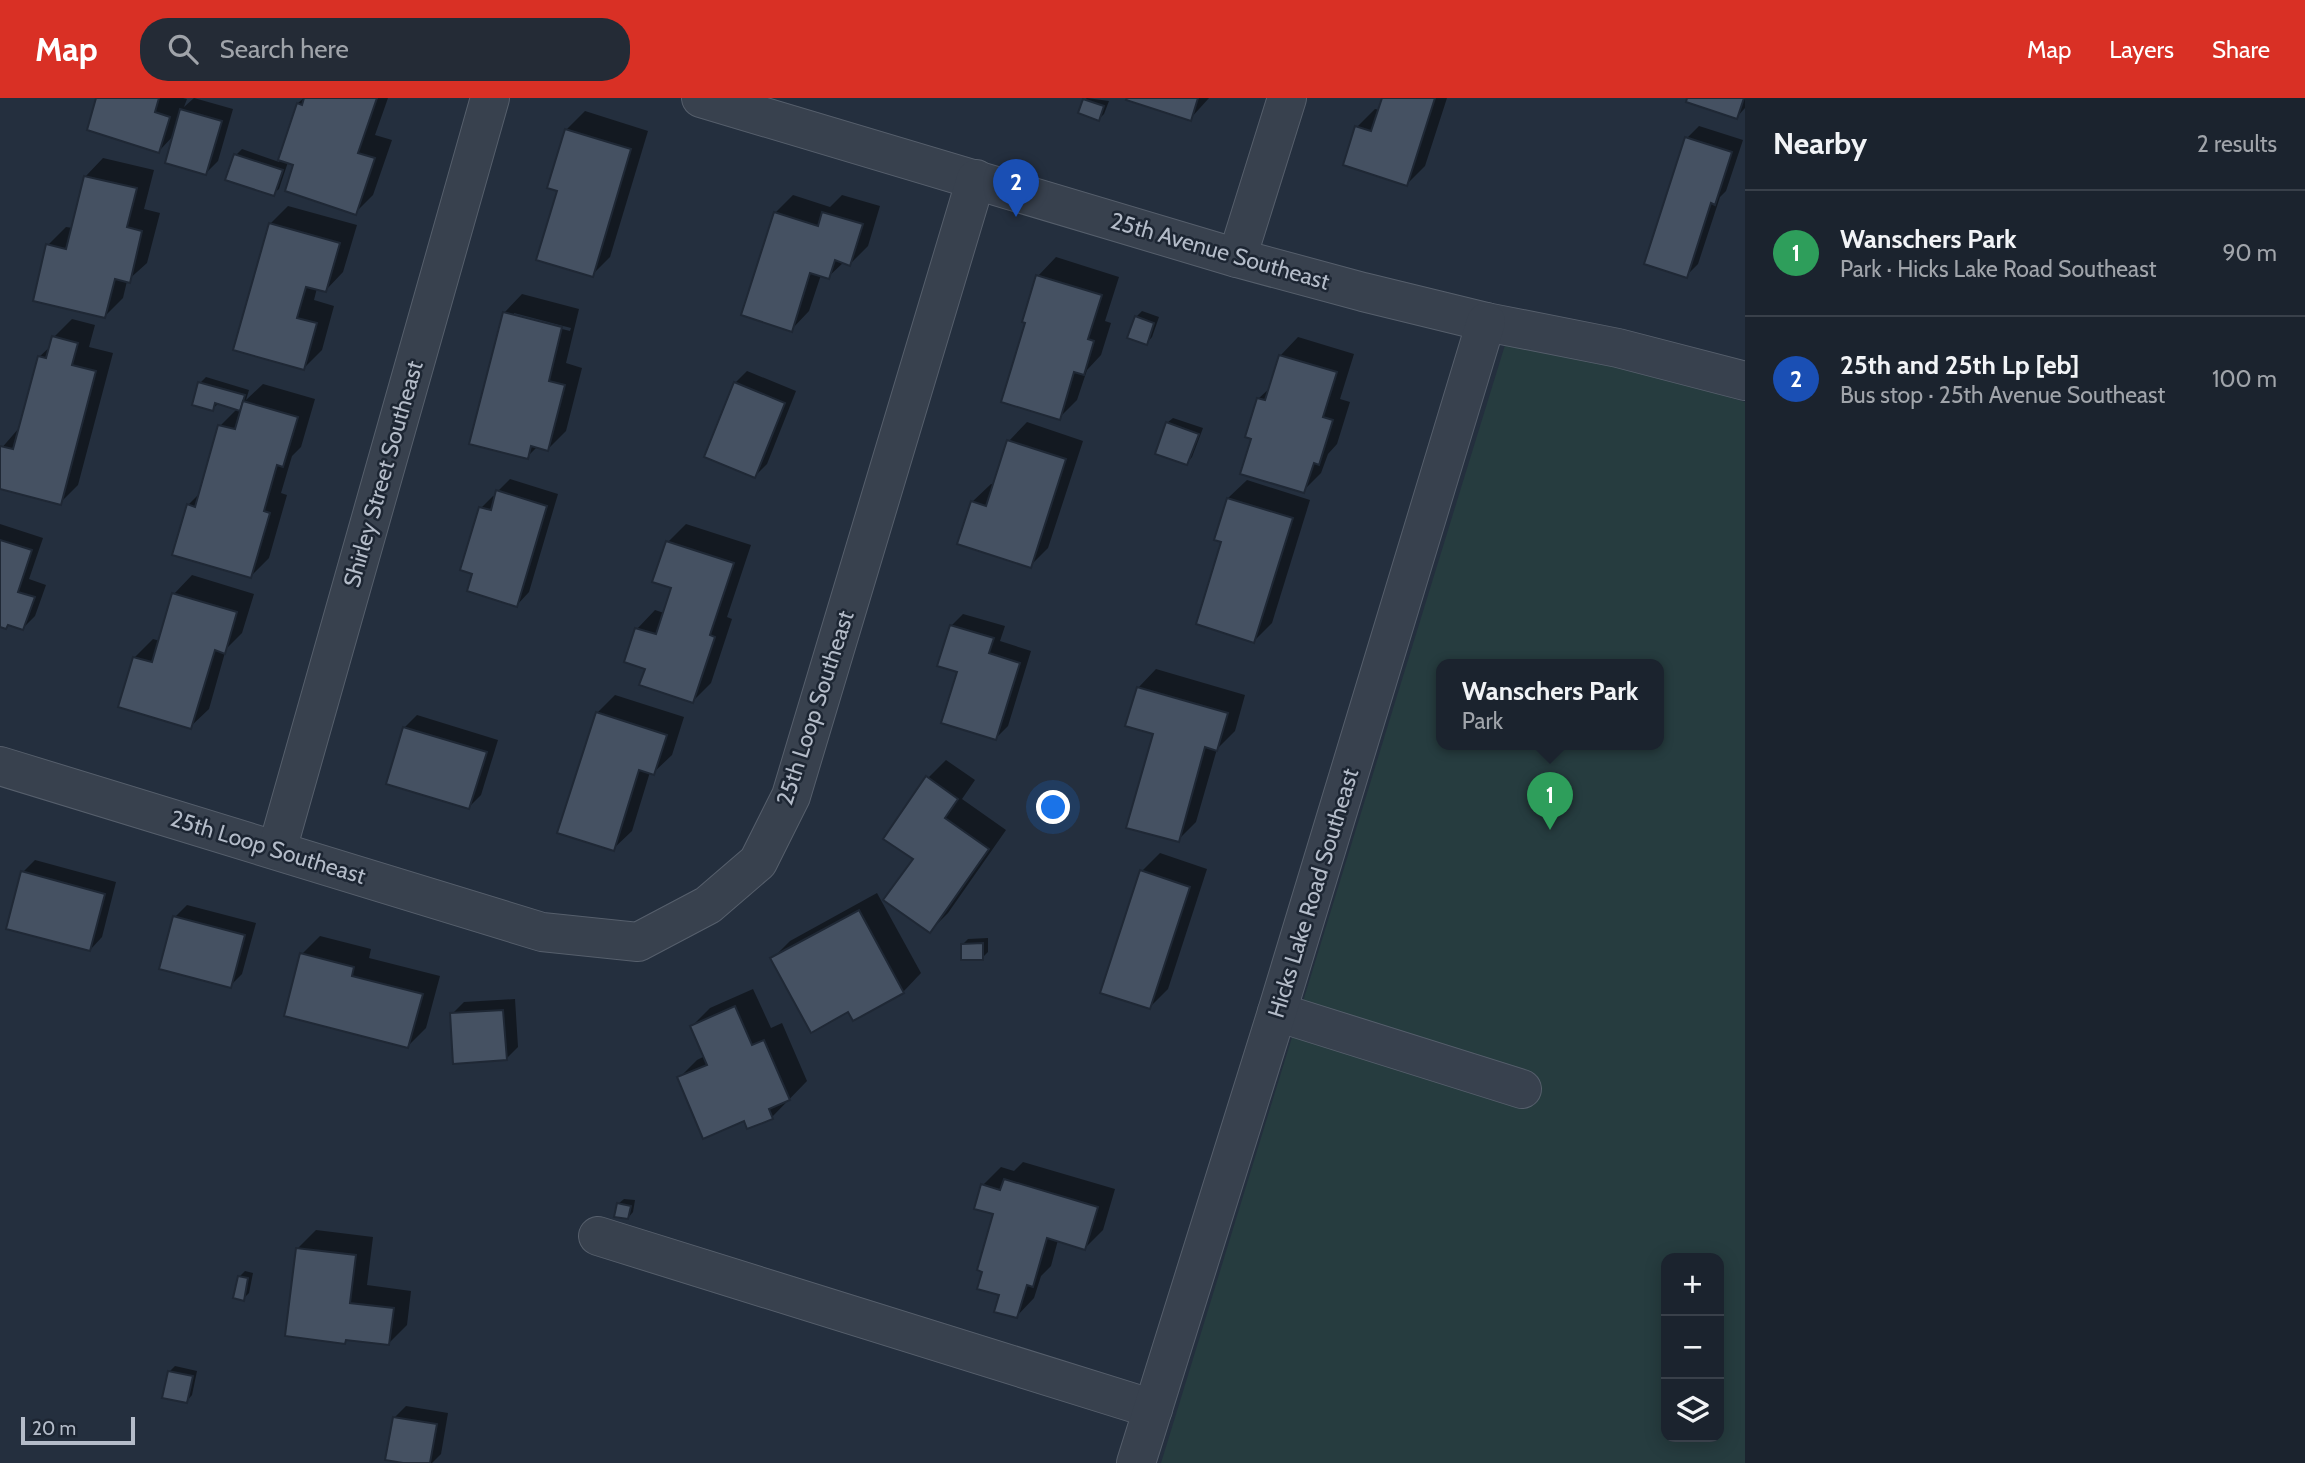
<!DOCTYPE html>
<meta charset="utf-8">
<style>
body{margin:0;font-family:Cabin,sans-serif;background:#242b36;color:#f1f3f6}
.controls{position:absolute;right:21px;bottom:21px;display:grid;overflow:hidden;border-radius:14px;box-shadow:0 4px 18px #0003}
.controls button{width:63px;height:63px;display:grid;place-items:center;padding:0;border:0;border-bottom:2px solid #39404a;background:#1b232e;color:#f1f3f6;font:35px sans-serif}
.scale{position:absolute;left:21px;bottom:18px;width:114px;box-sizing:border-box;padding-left:7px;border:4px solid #b4bcc9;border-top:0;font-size:19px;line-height:24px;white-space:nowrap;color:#b4bcc9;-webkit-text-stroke:5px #1d2633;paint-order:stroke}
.you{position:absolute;left:1054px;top:710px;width:24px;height:24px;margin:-18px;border:5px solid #fff;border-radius:50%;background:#1a73e8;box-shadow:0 0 0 10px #1a73e833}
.badge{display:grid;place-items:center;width:46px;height:46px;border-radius:50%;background:#d93025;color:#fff;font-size:23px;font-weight:700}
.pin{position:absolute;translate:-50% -58px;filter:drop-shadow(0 2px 4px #0008)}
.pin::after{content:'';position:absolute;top:37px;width:24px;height:21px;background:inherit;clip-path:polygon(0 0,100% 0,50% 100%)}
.popup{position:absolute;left:1436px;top:561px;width:228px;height:91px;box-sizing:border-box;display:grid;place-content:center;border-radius:14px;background:#1b232e;filter:drop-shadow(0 2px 5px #0005);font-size:23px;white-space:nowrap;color:#a0a4aa}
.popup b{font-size:26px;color:#f1f3f6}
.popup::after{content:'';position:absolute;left:50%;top:100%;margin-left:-14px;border:14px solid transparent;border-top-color:#1b232e}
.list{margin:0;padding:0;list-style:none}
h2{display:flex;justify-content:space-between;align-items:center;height:91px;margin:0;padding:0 28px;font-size:30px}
h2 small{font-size:23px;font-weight:400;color:#a0a4aa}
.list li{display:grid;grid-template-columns:46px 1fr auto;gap:21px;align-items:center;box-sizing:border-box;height:126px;padding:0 28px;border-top:2px solid #39404a}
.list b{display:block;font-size:26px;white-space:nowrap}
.list p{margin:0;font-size:23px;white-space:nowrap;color:#a0a4aa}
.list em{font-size:23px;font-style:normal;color:#a0a4aa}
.icon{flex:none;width:38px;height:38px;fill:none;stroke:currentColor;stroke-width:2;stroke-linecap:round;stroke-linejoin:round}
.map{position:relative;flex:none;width:1745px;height:1365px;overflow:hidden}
header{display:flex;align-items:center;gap:42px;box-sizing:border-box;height:98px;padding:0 35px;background:#d93025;color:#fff}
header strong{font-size:33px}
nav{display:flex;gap:38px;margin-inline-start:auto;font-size:24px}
.search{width:490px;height:63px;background:#242b36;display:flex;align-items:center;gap:18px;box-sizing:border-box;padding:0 24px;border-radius:28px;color:#a0a4aa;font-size:26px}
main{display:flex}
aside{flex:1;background:#1b232e}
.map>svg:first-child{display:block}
.green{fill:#263c3f;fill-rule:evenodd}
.shadow{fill:#0007;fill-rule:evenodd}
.building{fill:#455162;stroke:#1f2835;stroke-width:2}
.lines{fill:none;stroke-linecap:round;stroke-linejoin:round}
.minor-casing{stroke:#565f6c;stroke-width:40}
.minor{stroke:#38414e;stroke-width:38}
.labels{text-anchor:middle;stroke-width:5;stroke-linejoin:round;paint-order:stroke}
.street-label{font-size:23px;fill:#b4bcc9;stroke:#1d2633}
</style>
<header>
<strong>Map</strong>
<div class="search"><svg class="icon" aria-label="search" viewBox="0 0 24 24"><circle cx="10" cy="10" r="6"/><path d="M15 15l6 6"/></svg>Search here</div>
<nav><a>Map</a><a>Layers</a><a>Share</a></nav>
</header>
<main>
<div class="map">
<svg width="1745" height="1365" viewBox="0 0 1745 1365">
<rect width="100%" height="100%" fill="#242f3e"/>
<path class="green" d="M 1509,234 L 1745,304 L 1745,1365 L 1161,1365 ZM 1442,566 L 1658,566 L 1658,646 L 1442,646 ZM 1666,1160 L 1719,1160 L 1719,1339 L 1666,1339 Z"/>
<g class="shadow">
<polygon points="98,0 183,0 187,1 184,9 194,0 233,11 218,63 206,75 175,36 159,53"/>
<polygon points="304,0 388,0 375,37 392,42 373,97 355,115 296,66 288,64 279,91 273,96 236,57 242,51 279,64 298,5"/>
<polygon points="1087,0 1109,3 1104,16 1099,21 1084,2"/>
<polygon points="1128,0 1209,0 1190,21"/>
<polygon points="1384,0 1447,0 1425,68 1407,86 1357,29 1375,11 1380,12"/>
<polygon points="1689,0 1745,0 1745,10 1737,19"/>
<polygon points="585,13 648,33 610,159 592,177 559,91 567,31"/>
<polygon points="1699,28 1743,42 1726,93 1720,99 1698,166 1686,178 1687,40"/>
<polygon points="103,60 154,72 144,111 160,115 147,165 127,183 123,200 105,218 48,147 66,129 73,130 85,79"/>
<polygon points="793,97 830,109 842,97 880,108 868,148 850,166 844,164 828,179 821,177 809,213 791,232 775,115"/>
<polygon points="288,108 357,127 343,174 325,193 317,190 314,202 334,208 322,252 304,270 270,126"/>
<polygon points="1056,159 1119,179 1105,223 1111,225 1101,257 1087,272 1077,302 1059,320 1027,224 1024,223 1038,178"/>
<path d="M 522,196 L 579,211 L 566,265 L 582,270 L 566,333 L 548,351 L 538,348 L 527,359 L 504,215 ZM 514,215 L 571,230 L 570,233 L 514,219 Z"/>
<polygon points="1142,213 1159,219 1152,239 1147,245 1136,219"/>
<polygon points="72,221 95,227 89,249 113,255 78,387 60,405 0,390 0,352 19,330 39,259 52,247 54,239"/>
<polygon points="1298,239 1354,256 1340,301 1350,304 1337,346 1328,356 1321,375 1303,393 1253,340 1258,301 1271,289 1280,258"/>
<polygon points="747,273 796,293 767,366 755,378 735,285"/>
<polygon points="206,279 249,292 246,302 263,286 315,301 301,349 292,358 281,395 287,397 269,460 251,478 188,407 200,395 220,328 238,310 219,305 212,311 200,285"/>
<polygon points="1173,320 1203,330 1192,359 1187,365 1167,325"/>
<polygon points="1027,324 1083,343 1048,450 1030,468 972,404 991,386 995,387 1009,343"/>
<polygon points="510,381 558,396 529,494 517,507 474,475 481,410 493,398 496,399 498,393"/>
<polygon points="1247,382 1310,402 1272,525 1254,543 1224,443 1228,400"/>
<polygon points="0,426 43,440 29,481 46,487 35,518 23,530 9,526 6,529 0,527"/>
<polygon points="686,426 751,447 727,519 732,521 711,585 693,603 647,570 626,563 637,531 655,512 664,515 673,488 668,444"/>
<polygon points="192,477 254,496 242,535 226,551 209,611 190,629 121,608 135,559 153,541 160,543 174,496"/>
<polygon points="963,516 1005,528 1000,543 1031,553 1008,628 996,640 959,573 951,528"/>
<polygon points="1156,571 1245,597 1235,633 1217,651 1196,724 1178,742 1155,635 1138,590"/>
<polygon points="615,597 684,619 672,657 653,675 650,674 632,733 613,751 597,615"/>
<polygon points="417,617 498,642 481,697 469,709 388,685 405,629"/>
<polygon points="946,662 975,682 962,701 1006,732 948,815 930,833 915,761 928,680"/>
<polygon points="1160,755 1207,771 1168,891 1150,909 1142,773"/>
<polygon points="35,762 116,784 102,839 90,852 23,774"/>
<polygon points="877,795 921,875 903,894 772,861 790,843"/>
<polygon points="187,807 256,825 242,876 230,888 175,819"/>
<polygon points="320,838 371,851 369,860 440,878 426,930 408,948 302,856"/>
<polygon points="988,840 988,854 982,860 963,846 968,841"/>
<polygon points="753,891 771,930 782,925 807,983 772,1019 744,1021 679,980 697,962 705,958 692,928 710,910"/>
<polygon points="515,901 518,949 506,961 452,916 464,904"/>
<polygon points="1023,1064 1115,1091 1103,1132 1085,1150 1058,1142 1051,1168 1041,1178 1034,1200 1016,1219 1001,1196 995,1115 983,1087 1001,1069 1014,1073"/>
<polygon points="624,1101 635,1102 633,1114 628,1120 618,1106"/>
<polygon points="316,1132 373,1139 367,1187 411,1193 407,1227 389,1245 298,1150"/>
<polygon points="245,1173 253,1175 249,1195 243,1201 239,1179"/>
<polygon points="175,1268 197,1273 192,1297 187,1303 169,1274"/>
<polygon points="406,1308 448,1315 441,1356 432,1365 413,1365 394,1320"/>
</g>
<g class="building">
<polygon points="96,0 159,0 155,14 170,19 159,55 87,32"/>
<polygon points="304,0 377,0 358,55 375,60 356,117 285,93 293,67 278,62 297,5 302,7"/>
<polygon points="1127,0 1198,0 1191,23 1126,2"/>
<polygon points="1382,0 1435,0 1407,88 1343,67 1355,28 1371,33"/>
<polygon points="1687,0 1744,0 1737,21 1686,4"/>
<polygon points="1083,1 1104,8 1099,23 1078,15"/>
<polygon points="180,11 222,23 206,77 165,65"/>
<polygon points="565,31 631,51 593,179 536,162 557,93 547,90"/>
<polygon points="1685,39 1732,54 1715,107 1711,105 1687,180 1644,166"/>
<polygon points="234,56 283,72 274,98 225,82"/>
<polygon points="84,78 137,90 127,129 142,133 130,185 115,181 105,220 33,203 46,146 66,151"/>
<polygon points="774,114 818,128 822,114 863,126 850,168 835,162 829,181 810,175 792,234 741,217"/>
<polygon points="269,125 340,145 326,194 306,189 297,220 317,225 304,272 233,252"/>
<polygon points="1036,177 1102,197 1088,241 1094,243 1084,277 1074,274 1060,322 1001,304 1025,225 1022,224"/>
<polygon points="503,214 562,229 549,283 565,287 548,353 531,348 528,361 469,346"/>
<polygon points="1135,218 1154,225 1147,247 1127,240"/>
<polygon points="52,238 78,245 72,267 96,273 61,407 0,391 0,348 13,351 38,258 46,260"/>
<polygon points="1279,257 1337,274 1323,319 1333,322 1319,367 1314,365 1304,395 1240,376 1251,341 1245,339 1257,300 1265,302"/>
<polygon points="198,284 245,297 240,313 215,305 213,313 192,307"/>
<polygon points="734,284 785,305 755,380 704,359"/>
<polygon points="243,303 298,319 283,369 277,367 264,413 270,415 251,480 172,457 187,406 195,409 218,327 235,331"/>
<polygon points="1166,324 1199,336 1187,367 1155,356"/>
<polygon points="1007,342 1066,361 1031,470 957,446 971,403 986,408"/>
<polygon points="496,392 547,408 517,509 467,493 472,476 460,472 479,409 491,412"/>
<polygon points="1227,400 1293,420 1254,545 1196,526 1221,444 1214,442"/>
<polygon points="0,442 32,452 18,494 35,499 23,532 8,527 6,531 0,529"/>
<polygon points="666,443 734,465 710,537 715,539 693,605 639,587 645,571 624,564 635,530 656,536 671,490 652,484"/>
<polygon points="172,495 237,514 225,556 215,552 191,631 118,609 133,559 152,564"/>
<polygon points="950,527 994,540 989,555 1020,565 996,642 941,625 957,574 937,568"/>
<polygon points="1137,589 1228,615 1217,653 1205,649 1179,744 1126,730 1153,636 1125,628"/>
<polygon points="596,614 667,637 654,677 639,672 614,753 557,735"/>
<polygon points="403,629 487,654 469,711 386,686"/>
<polygon points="926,678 958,701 945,720 989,751 930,835 883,802 913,761 883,741"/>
<polygon points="1140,772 1190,789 1150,911 1100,895"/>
<polygon points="21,773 105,796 90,853 6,831"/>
<polygon points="859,812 904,895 853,923 848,914 811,935 770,860"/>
<polygon points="173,818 245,837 231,890 159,871"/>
<polygon points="983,845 983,862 961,862 961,846"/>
<polygon points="300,855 354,869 352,878 423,896 408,950 284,918"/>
<polygon points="735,908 752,947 764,942 790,1002 769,1011 773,1021 747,1031 744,1023 703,1041 677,979 707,967 690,928"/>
<polygon points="503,912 507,962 453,966 450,915"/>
<polygon points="1004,1081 1098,1109 1085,1152 1047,1140 1033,1189 1027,1187 1017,1220 994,1214 999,1197 977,1191 982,1174 977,1172 993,1116 974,1111 981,1086 1000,1092"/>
<polygon points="617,1105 631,1108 628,1121 614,1119"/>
<polygon points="296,1150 356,1157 350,1205 394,1210 389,1247 346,1242 345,1246 285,1238"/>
<polygon points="238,1178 248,1180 244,1203 233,1200"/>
<polygon points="168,1273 193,1278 187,1305 162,1300"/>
<polygon points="393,1319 437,1326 430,1365 403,1365 385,1362"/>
</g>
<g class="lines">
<defs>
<g id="minor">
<polyline points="701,0 1237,160 1363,194 1486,224 1618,250 1745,283"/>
<polyline points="1237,160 1287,0"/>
<polyline points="0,668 542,834 638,844 708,807 758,764 791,698 976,81"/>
<polyline points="277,752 490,0"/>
<polyline points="1277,914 1522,991"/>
<polyline points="598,1138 1153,1311"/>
<polyline points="1136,1365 1277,914 1486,224"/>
</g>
</defs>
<use href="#minor" class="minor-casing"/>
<use href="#minor" class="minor"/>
</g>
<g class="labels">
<g class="street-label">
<text transform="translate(1220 153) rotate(16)" y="8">25th Avenue Southeast</text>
<text transform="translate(383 376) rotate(-74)" y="8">Shirley Street Southeast</text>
<text transform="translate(815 610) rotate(-72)" y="8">25th Loop Southeast</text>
<text transform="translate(268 749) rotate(17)" y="8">25th Loop Southeast</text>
<text transform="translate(1313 795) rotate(-73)" y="8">Hicks Lake Road Southeast</text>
</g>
</g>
</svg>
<div class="controls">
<button>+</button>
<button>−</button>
<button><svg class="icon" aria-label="layers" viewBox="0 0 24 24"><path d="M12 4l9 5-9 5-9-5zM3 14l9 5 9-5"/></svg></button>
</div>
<div class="scale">20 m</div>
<div class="you"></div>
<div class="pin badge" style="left:1550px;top:732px;background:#2e9e5b">1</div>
<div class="popup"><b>Wanschers Park</b>Park</div>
<div class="pin badge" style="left:1016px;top:119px;background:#1a4fb4">2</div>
</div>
<aside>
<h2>Nearby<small>2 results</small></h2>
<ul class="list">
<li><span class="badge" style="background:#2e9e5b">1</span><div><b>Wanschers Park</b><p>Park · Hicks Lake Road Southeast</p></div><em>90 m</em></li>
<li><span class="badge" style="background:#1a4fb4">2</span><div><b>25th and 25th Lp [eb]</b><p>Bus stop · 25th Avenue Southeast</p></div><em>100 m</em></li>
</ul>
</aside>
</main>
